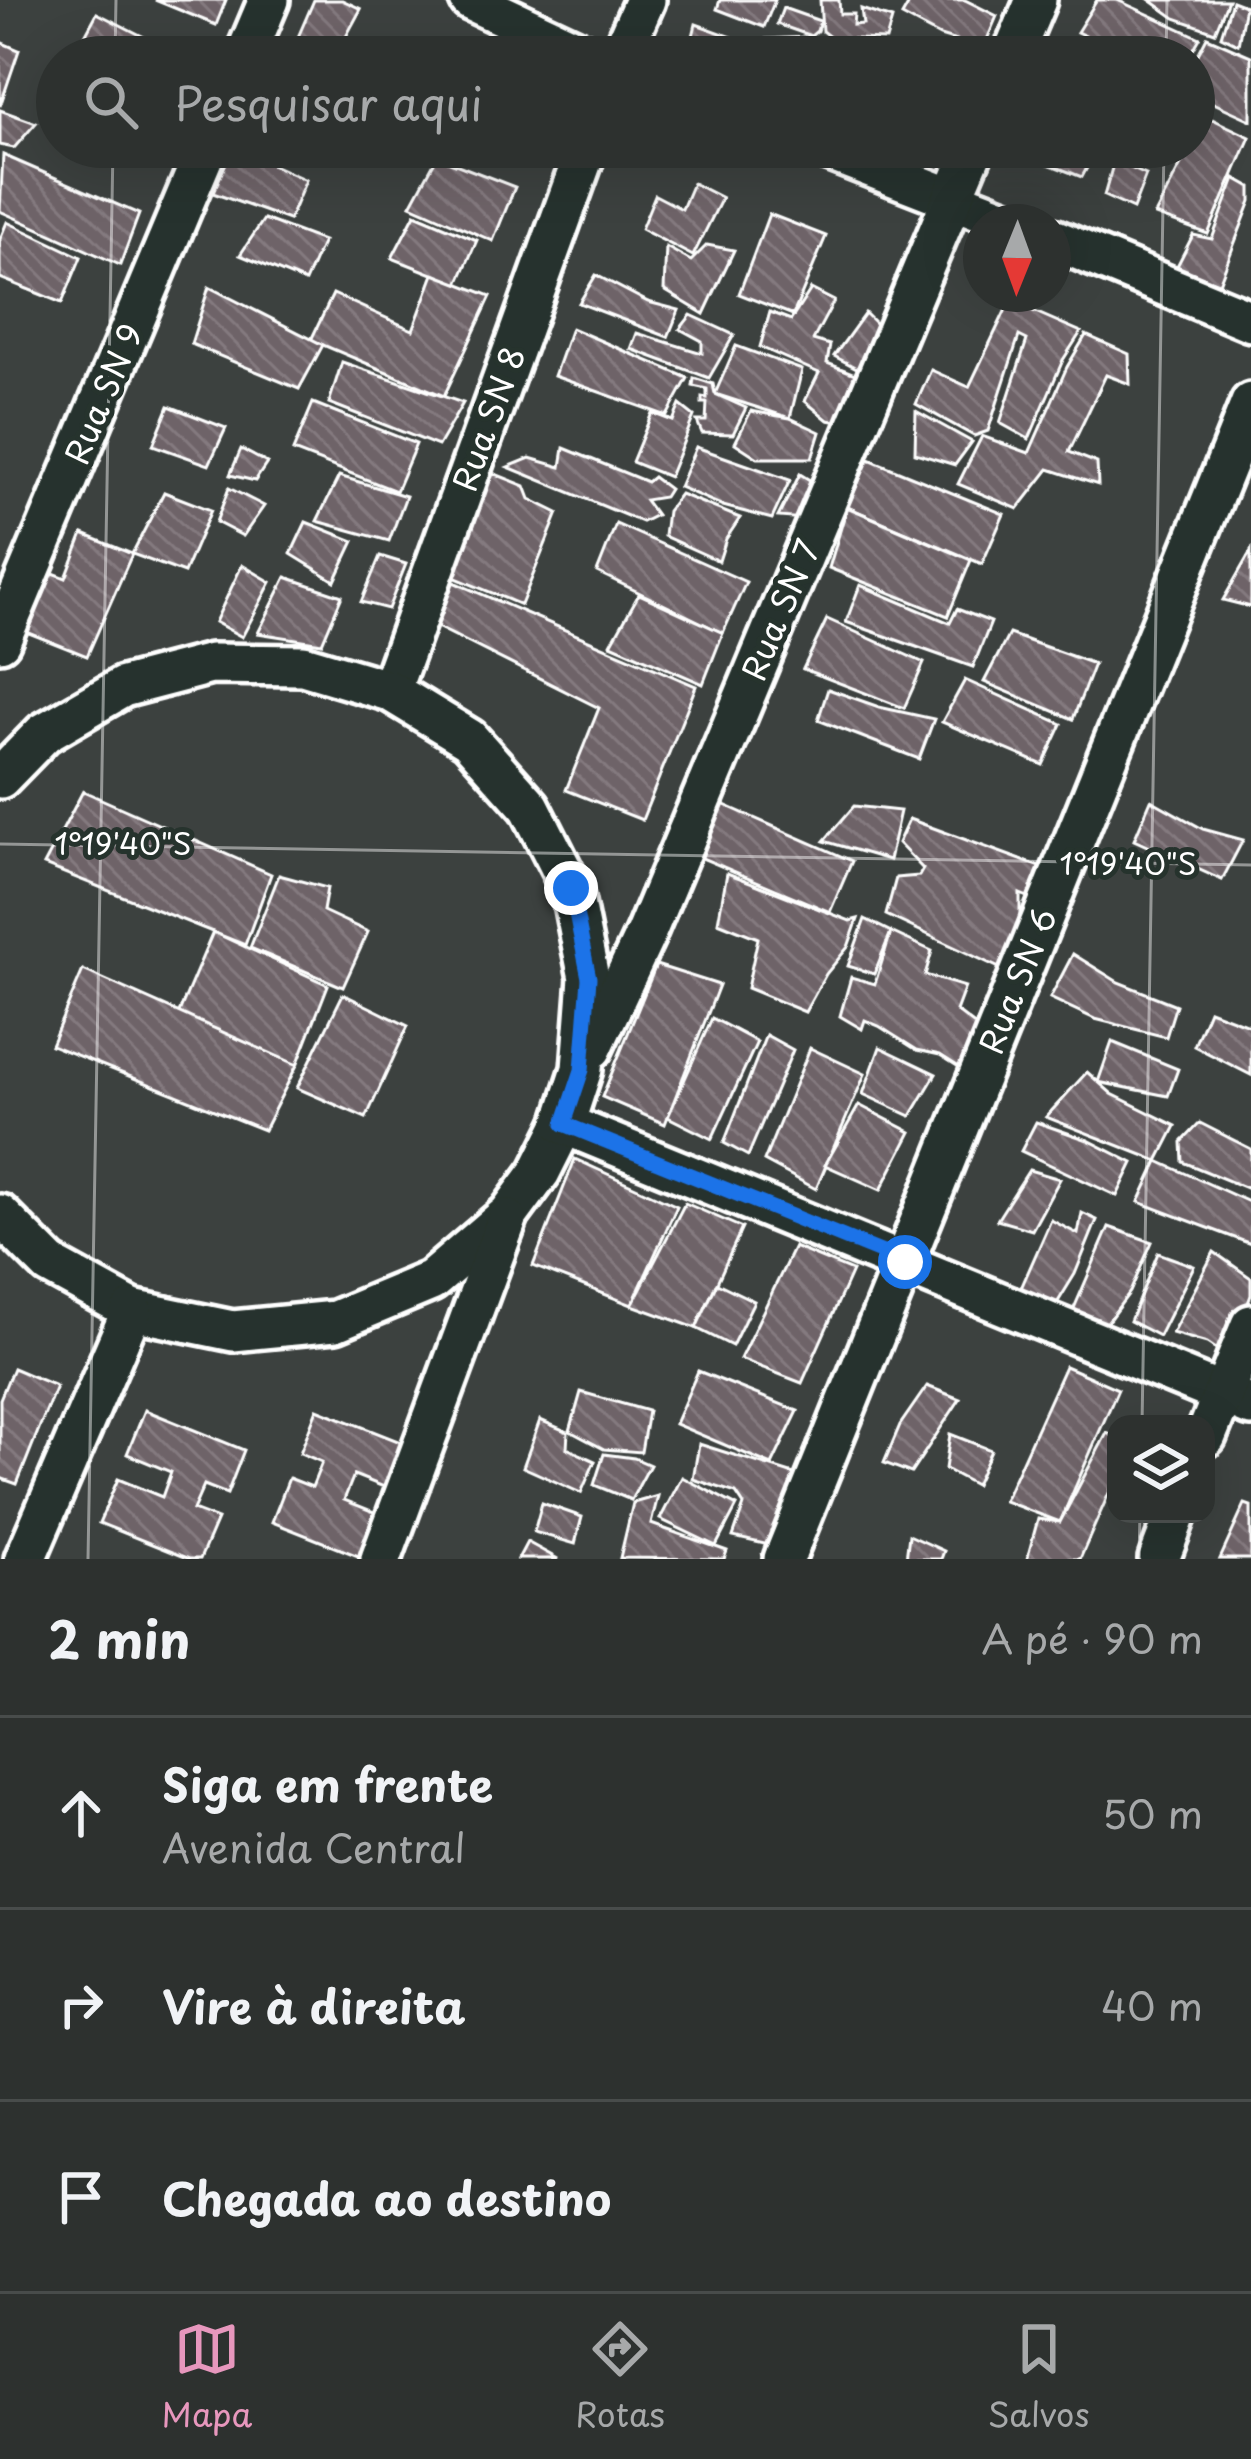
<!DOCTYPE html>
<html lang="pt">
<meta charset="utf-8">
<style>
body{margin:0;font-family:"Playpen Sans",sans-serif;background:#353937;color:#f1f3f6}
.controls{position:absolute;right:36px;bottom:36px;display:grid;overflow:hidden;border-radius:24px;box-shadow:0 12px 48px #0002}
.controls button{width:108px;height:108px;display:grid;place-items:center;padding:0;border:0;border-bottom:3px solid #484c4b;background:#2d312f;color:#f1f3f6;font:60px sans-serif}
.compass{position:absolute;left:963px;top:204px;width:108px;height:108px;border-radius:50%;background:#2d312f;box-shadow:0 12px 48px #0002;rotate:181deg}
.stop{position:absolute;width:36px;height:36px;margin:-27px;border:9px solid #1a73e8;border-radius:50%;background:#fff}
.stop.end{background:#1a73e8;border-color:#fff;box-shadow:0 3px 12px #0008}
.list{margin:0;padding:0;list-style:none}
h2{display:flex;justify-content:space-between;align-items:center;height:156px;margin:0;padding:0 48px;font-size:51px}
h2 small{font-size:39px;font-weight:400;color:#a7a9aa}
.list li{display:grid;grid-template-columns:78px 1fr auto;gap:36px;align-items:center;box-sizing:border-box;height:192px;padding:0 48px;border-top:3px solid #484c4b}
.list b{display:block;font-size:45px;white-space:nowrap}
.list p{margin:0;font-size:39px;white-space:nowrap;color:#a7a9aa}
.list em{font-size:39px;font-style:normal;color:#a7a9aa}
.icon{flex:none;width:66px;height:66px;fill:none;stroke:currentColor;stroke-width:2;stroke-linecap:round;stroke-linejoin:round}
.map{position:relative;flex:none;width:1251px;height:1559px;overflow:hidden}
.search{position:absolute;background:#2d312f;box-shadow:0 12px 48px #0002;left:36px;right:36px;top:36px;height:132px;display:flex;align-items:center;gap:30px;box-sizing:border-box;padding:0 42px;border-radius:66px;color:#a7a9aa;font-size:45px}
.sheet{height:732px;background:#2d312f}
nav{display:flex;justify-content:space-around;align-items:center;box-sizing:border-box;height:168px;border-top:3px solid #484c4b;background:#2d312f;font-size:33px;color:#a7a9aa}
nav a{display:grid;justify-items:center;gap:6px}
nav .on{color:#e797bd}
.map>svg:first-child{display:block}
.building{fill:url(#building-back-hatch);stroke:#fff;stroke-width:3}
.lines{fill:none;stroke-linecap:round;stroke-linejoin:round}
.minor-casing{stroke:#fff;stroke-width:48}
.minor{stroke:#26332d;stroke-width:39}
.route{stroke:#1a73e8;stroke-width:15}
.ticks{fill:none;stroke:#fff;stroke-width:3;stroke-opacity:0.45}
.labels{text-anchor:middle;stroke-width:10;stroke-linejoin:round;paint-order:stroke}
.street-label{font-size:33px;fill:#fff;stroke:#26332d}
.ticks-label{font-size:30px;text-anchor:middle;fill:#fff;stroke:#26332d;stroke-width:10;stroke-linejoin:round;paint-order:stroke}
</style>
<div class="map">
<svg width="1251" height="1559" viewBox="0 0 1251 1559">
<defs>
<pattern id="building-back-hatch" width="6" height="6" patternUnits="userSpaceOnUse" patternTransform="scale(3)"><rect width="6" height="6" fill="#6e6368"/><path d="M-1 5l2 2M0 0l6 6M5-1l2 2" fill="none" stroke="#847a7f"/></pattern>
</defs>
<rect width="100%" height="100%" fill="#3c413f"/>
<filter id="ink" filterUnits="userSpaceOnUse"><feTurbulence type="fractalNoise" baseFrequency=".00833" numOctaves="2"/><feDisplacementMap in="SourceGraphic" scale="24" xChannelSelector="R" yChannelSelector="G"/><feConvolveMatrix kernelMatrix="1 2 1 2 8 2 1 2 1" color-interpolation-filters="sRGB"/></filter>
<g filter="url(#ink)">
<g class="building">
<polygon points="155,0 226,0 216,25"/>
<polygon points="314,0 342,0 361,9 335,57 304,57 292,51"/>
<polygon points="720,0 775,0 764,27 717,9"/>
<polygon points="820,0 839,0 840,14 854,14 853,25 863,24 861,9 892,19 886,40 831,38 822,31"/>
<polygon points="911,0 965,0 997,16 983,49 940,36 902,16"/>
<polygon points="1097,0 1117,0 1200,38 1189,57 1133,57 1077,32"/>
<polygon points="1150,0 1228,0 1215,32 1175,18"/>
<polygon points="1232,1 1245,6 1238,44 1221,36"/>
<polygon points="783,8 820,21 817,31 811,36 777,24"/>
<polygon points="97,13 150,40 142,57 74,56"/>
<polygon points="696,24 738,39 730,56 688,57"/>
<polygon points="808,37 813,57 764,57 766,39"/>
<polygon points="1207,37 1251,56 1251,120 1194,94 1194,62"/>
<polygon points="0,42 19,50 0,106"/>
<polygon points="832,47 871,53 870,57 827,57"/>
<polygon points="0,110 36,123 14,148 0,145"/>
<polygon points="1206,116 1250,137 1208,234 1155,215 1190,147 1194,147"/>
<polygon points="233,147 306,180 289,220 213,193"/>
<polygon points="505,147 543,147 536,162"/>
<polygon points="1029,147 1059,147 1089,164 1082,177 1025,155"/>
<polygon points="1157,147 1181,147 1174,165 1155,160"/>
<polygon points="3,155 139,214 120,265 0,211"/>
<polygon points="437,157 515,187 493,241 411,205"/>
<polygon points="1114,161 1146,175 1133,209 1104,196"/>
<polygon points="1235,178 1251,187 1251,201 1218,286 1175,270 1193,235 1212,239"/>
<polygon points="693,183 722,198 693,256 641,229 655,195 682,209"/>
<polygon points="415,214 477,240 458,284 392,258"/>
<polygon points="769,214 826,236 793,315 739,294"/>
<polygon points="264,219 323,241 305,282 240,255"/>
<polygon points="7,222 81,257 62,303 0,278 0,239"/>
<polygon points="707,245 734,250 704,314 664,290 666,247 691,261"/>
<polygon points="434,274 491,296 444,396 311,340 333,294 413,330"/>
<polygon points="596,275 648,302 679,310 668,337 579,303"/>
<polygon points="209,287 323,345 299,389 191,344"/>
<polygon points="811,289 834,301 813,340 830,345 827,363 863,377 847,423 828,420 805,401 819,373 760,347 770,312 791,320"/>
<polygon points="1010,301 1081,332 1063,360 1029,439 1000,423 1027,340 1019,336 988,431 974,436 916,404 931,370 969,387"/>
<polygon points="865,313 885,333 868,374 834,356"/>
<polygon points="691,315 734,335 709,378 631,349 637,333 702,353 702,341 680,329"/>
<polygon points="571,328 688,378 667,416 554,376"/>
<polygon points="1086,335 1129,354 1130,384 1106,375 1069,452 1097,463 1098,485 1049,469 1018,509 958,484 982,436 1029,453 1067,367"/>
<polygon points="736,346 802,370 790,418 715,394"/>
<polygon points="342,362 463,403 438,446 329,403"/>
<polygon points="694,378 713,384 715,394 746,408 733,434 702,433 697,421 706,421 707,403 702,403 702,397 707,398 707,389 693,386"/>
<polygon points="313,403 416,444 396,491 293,451"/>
<polygon points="680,405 694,416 669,477 632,462 652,413 673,421"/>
<polygon points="169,406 226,428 209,465 153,445"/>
<polygon points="751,411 790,418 820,432 812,458 758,458 735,443"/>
<polygon points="916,411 972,442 955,465 915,453"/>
<polygon points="696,447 790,480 772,519 723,506 679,487"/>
<polygon points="564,448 647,482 653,477 669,489 664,497 645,500 656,515 642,522 508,467 530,458 561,467"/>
<polygon points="241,449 267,463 255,481 230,475"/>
<polygon points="869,459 1004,514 982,564 847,507"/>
<polygon points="480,468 525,486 530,499 558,513 521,605 439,571"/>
<polygon points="800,474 816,484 805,519 778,517"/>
<polygon points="339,476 406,496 389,541 317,521"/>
<polygon points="229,488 264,506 243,536 216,522"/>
<polygon points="164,492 211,510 184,573 132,554"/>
<polygon points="680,494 740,518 726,539 719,561 664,536 667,511"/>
<polygon points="847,507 971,560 948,616 829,568"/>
<polygon points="306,522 354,541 335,581 291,554"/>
<polygon points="616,524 746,582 723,633 597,572"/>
<polygon points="83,534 132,554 87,656 24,631 43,569 66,578"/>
<polygon points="1251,551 1251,607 1223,600"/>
<polygon points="380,556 406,564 388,609 361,602"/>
<polygon points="242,565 271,582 242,637 215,622"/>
<polygon points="286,577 342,596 322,643 258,633"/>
<polygon points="444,578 696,686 642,820 566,790 599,708 417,617"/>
<polygon points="860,585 950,623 957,609 991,622 973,667 846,622"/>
<polygon points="639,594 723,633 703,684 611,644"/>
<polygon points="827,619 924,663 904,708 803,669"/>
<polygon points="1009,634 1094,664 1073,719 984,682"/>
<polygon points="965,680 1062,724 1043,765 942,722"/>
<polygon points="828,689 879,707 934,719 919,759 818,720"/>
<polygon points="83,791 271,874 245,945 44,865"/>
<polygon points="1151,800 1203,829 1243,840 1222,880 1134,840"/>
<polygon points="720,803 852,861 830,912 697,856"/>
<polygon points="854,806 900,811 889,860 824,841"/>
<polygon points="909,819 1040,867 1040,902 1020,894 1020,915 1032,924 1008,972 886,915 896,878 919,876 923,869 898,843"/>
<polygon points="727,873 850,921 858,919 848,947 826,974 805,1012 747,988 758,938 718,922"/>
<polygon points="279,875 327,888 323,911 368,932 343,987 250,948"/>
<polygon points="865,919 891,932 874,974 848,966"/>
<polygon points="213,932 328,985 297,1065 177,1017"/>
<polygon points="891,932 932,951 925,975 965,987 956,1011 976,1026 962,1069 940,1055 917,1050 879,1026 865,1020 862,1029 840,1016 851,977 875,984"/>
<polygon points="1073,954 1118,982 1176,1005 1166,1037 1095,1019 1050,998"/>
<polygon points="656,965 719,985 665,1124 602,1097"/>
<polygon points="83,970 297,1065 264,1130 51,1045"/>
<polygon points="343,994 408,1026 366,1118 297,1088"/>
<polygon points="1209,1010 1251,1026 1251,1075 1194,1046"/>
<polygon points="712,1018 757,1042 712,1139 668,1117"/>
<polygon points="766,1035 793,1050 748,1156 724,1143"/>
<polygon points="1112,1042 1178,1069 1168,1096 1098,1082"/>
<polygon points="880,1047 936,1074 911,1116 863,1094"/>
<polygon points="810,1048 865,1074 816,1189 764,1161"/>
<polygon points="1087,1072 1112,1094 1176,1126 1158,1161 1046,1117"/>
<polygon points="859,1105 911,1132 881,1190 825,1165"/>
<polygon points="1036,1122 1088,1140 1133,1163 1117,1196 1021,1151"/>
<polygon points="1200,1123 1251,1149 1251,1190 1183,1162 1182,1142"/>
<polygon points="575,1159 677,1206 632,1305 533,1266"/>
<polygon points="1158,1161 1251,1203 1251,1244 1139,1202"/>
<polygon points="1029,1170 1060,1179 1032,1230 997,1220"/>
<polygon points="685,1203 742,1228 696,1328 632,1305"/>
<polygon points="1082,1213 1097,1220 1075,1274 1048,1318 1018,1295 1051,1220 1078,1234"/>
<polygon points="1109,1227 1152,1242 1130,1292 1102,1329 1072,1313"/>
<polygon points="794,1247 852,1271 802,1383 740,1359"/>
<polygon points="1214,1252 1251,1278 1251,1295 1228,1357 1207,1343 1172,1333"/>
<polygon points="1158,1253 1194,1266 1159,1336 1130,1321"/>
<polygon points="717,1283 754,1301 732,1346 696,1328"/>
<polygon points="1065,1366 1118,1389 1060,1522 1004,1501"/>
<polygon points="13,1368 56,1386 17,1484 0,1478 0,1399"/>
<polygon points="698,1371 798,1411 772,1465 675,1424"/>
<polygon points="927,1386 960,1399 911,1473 884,1463 900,1425"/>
<polygon points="581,1392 648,1411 641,1452 604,1449 570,1431"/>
<polygon points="317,1409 416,1448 399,1493 354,1475 344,1500 389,1518 366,1559 272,1522 289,1478 312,1487 322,1462 300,1453"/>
<polygon points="145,1410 244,1450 227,1494 204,1485 193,1510 217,1519 200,1559 189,1559 99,1523 118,1479 162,1497 171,1472 127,1454"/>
<polygon points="540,1420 568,1432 567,1448 595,1461 581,1493 523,1467"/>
<polygon points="1107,1433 1116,1438 1116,1477 1080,1559 1027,1559 1038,1519 1060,1522"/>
<polygon points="950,1434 991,1450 975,1485 945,1469"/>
<polygon points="699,1444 794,1474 769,1545 733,1537 744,1505 736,1493 693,1479"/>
<polygon points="604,1454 634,1458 650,1465 631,1500 594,1485"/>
<polygon points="682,1477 737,1506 716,1546 660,1519"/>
<polygon points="658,1496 651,1524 727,1551 724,1559 620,1558 633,1503"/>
<polygon points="542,1503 582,1517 575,1544 534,1532"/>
<polygon points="1245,1504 1251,1506 1251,1559 1220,1559"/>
<polygon points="909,1535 944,1551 941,1559 906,1559"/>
<polygon points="527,1542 558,1559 518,1559"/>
</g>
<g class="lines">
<defs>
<g id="minor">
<polyline points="470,0 591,57"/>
<polyline points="245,57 269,0"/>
<polyline points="620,57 645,0"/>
<polyline points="1012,57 1036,0"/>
<polyline points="820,147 1012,222"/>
<polyline points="1053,239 1251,321"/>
<polyline points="0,641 207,147"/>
<polyline points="390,691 587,147"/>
<polyline points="0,778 44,733 123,687 211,664 303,665 390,691 469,739 530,807 571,888 589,978 582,1069 564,1124 540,1172 509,1214 431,1281 335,1321 233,1331 132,1310 50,1265 0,1215"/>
<polyline points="592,1048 645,935 974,147"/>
<polyline points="564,1124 1251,1406"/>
<polyline points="1206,1436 1251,1325"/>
<polyline points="25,1559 132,1310"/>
<polyline points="381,1559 507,1219"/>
<polyline points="784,1559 1251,403"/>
<polyline points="1159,1559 1176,1514"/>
</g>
</defs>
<use href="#minor" class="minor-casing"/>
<use href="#minor" class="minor"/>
</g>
</g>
<g class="lines" filter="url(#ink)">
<polyline class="route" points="571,888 589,978 582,1070 564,1124 905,1262"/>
</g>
<path class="ticks" d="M 115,57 L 116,0M 1166,57 L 1167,0M 0,844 L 1251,865M 1142,1424 L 1164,147M 88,1559 L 113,147M 1139,1559 L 1140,1514"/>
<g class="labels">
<g class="street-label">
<text transform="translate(104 394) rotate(-67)" y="12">Rua SN 9</text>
<text transform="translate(489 419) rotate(-70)" y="12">Rua SN 8</text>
<text transform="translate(781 610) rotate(-67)" y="12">Rua SN 7</text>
<text transform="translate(1018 981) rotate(-68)" y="12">Rua SN 6</text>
</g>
</g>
<g class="ticks-label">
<text x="123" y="855">1°19'40"S</text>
<text x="1128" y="875">1°19'40"S</text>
</g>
</svg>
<div class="controls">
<button><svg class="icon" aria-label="layers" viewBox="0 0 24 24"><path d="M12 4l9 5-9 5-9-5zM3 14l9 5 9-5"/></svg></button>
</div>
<svg class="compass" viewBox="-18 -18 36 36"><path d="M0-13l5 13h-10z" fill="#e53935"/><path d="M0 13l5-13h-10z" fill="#a7a9aa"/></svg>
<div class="stop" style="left:905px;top:1262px"></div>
<div class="stop end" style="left:571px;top:888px"></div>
<div class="search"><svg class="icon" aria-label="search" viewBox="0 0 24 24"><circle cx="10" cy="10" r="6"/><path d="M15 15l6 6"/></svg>Pesquisar aqui</div>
</div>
<section class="sheet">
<h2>2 min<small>A pé · 90 m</small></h2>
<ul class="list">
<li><svg class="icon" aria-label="ahead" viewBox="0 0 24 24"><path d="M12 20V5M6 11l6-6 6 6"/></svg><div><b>Siga em frente</b><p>Avenida Central</p></div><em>50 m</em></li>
<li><svg class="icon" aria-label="right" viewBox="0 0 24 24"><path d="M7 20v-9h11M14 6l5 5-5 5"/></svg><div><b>Vire à direita</b></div><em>40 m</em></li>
<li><svg class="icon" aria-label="arrive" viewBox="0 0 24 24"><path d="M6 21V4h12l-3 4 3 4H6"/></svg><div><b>Chegada ao destino</b></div></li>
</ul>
</section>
<nav>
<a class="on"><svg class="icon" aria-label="map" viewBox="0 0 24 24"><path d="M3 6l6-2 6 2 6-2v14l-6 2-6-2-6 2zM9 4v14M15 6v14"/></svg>Mapa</a>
<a><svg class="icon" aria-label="directions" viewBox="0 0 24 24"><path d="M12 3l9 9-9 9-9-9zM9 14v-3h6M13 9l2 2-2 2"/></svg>Rotas</a>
<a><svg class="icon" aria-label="saved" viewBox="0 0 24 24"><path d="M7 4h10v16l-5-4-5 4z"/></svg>Salvos</a>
</nav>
